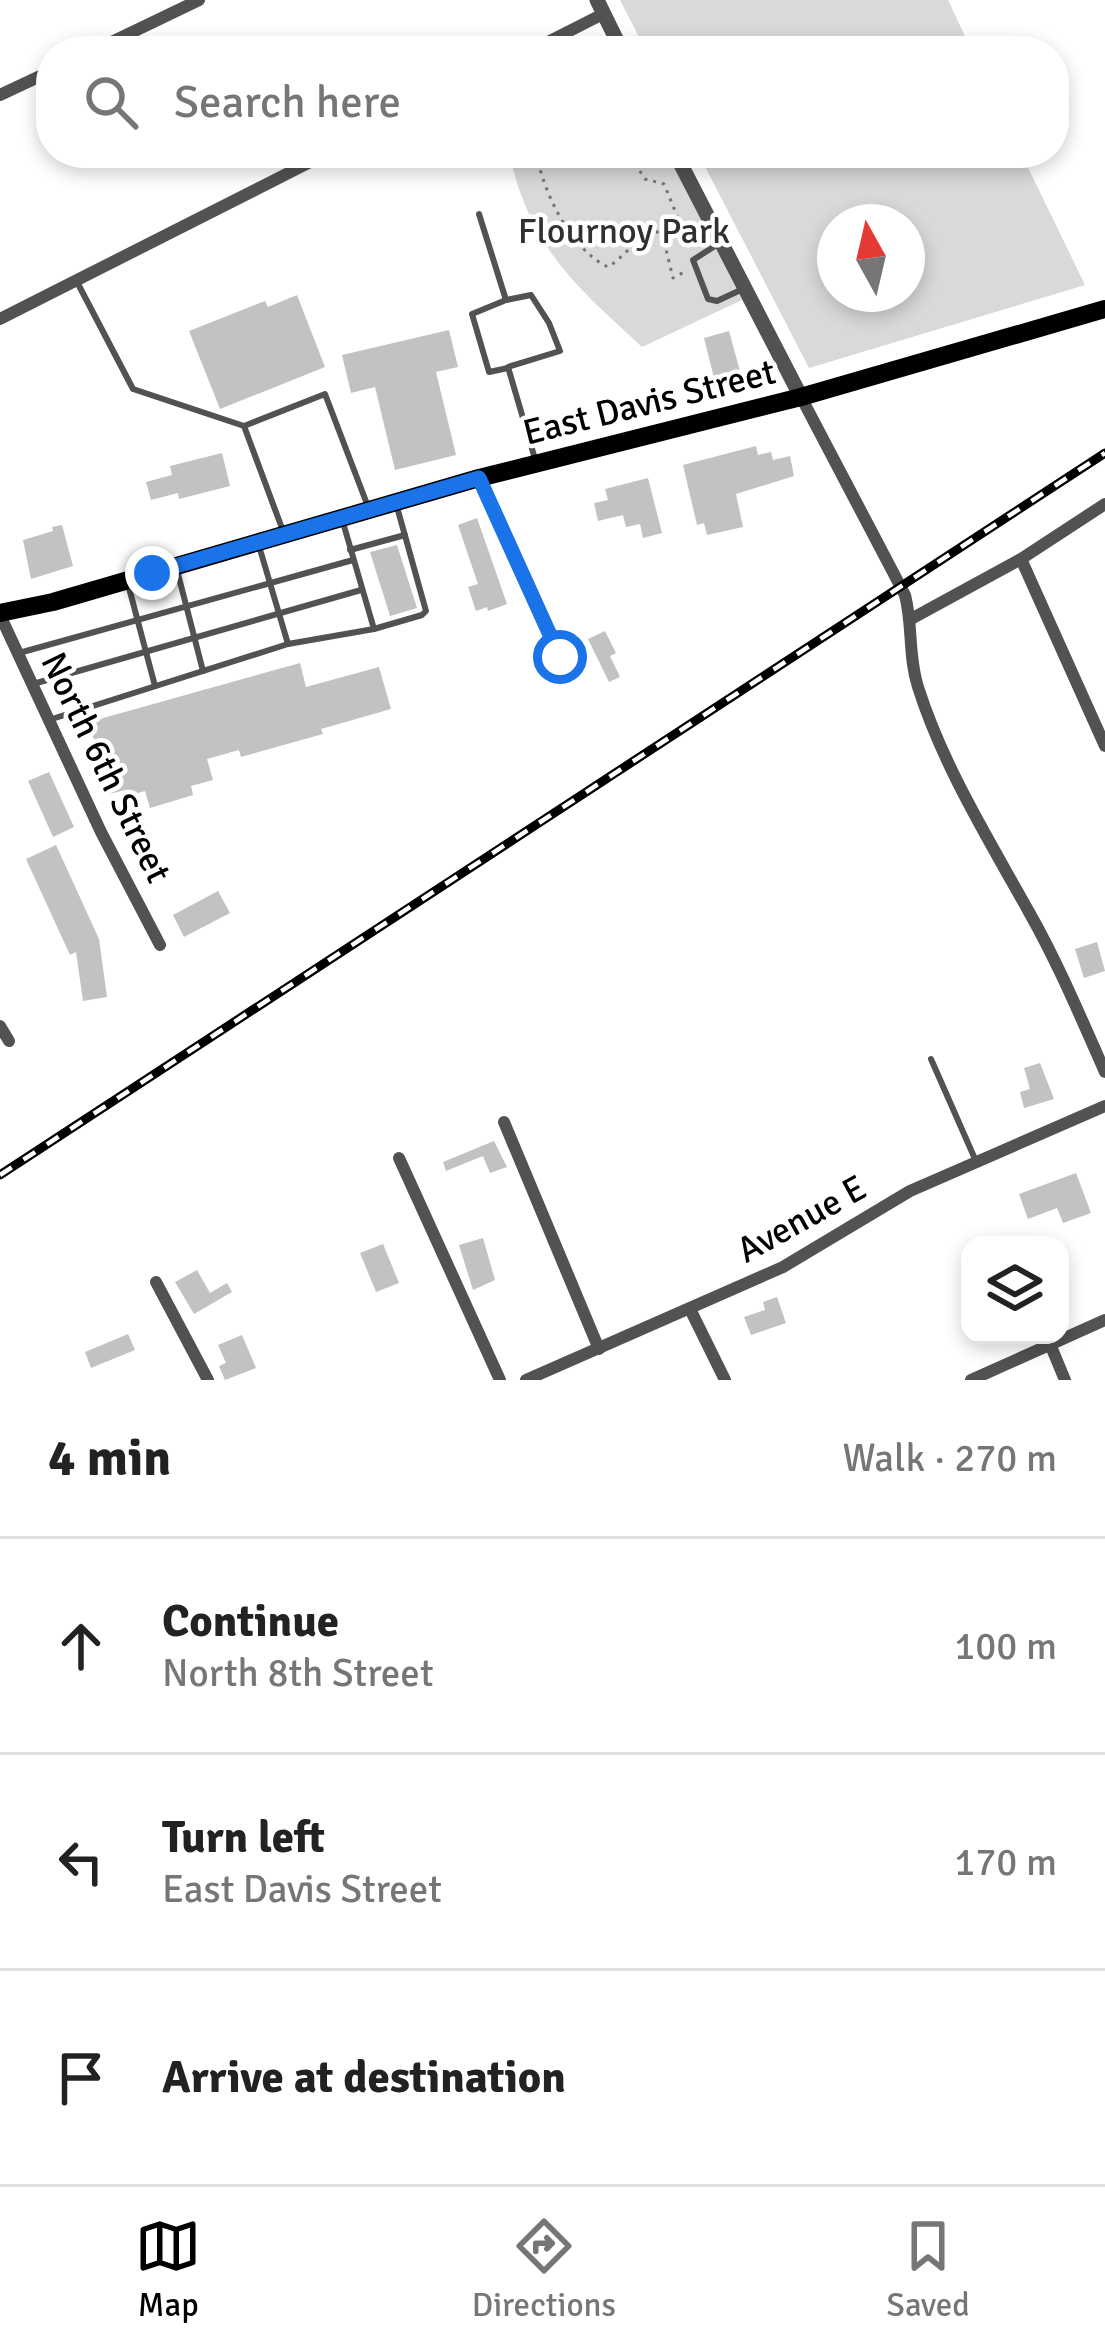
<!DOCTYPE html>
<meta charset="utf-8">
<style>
body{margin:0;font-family:Signika,sans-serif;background:#f6f6f6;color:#222}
.controls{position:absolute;right:36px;bottom:36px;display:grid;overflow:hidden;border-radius:24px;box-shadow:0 6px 18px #0003}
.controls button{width:108px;height:108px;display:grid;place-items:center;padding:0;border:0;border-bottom:3px solid #e0e0e0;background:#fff;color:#222;font:60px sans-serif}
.compass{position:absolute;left:817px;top:204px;width:108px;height:108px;border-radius:50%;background:#fff;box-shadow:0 6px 18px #0003;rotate:352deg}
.stop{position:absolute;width:36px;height:36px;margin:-27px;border:9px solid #1a73e8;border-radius:50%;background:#fff}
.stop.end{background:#1a73e8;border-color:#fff;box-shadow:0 3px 12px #0008}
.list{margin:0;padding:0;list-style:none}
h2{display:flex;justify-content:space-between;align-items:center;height:156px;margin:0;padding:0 48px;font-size:51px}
h2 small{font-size:39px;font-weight:400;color:#767676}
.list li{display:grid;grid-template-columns:78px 1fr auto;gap:36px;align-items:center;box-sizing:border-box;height:216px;padding:0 48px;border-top:3px solid #e0e0e0}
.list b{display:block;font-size:45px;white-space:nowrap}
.list p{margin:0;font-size:39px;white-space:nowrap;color:#767676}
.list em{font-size:39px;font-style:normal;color:#767676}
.icon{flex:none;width:66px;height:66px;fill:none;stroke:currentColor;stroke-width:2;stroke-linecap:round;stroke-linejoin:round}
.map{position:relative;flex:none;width:1105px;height:1380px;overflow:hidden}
.search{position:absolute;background:#fff;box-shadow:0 6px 18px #0003;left:36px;right:36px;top:36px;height:132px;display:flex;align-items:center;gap:30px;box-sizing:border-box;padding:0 42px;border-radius:48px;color:#767676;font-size:45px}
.sheet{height:804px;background:#fff}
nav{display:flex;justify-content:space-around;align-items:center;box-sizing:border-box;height:168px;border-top:3px solid #e0e0e0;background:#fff;font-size:33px;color:#767676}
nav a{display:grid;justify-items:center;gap:6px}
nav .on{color:#000}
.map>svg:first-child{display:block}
.green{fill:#d9d9d9;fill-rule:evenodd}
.building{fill:#c2c2c2}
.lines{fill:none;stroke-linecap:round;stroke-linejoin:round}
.path{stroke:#747474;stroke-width:3;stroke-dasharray:3 6;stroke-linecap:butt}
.service{stroke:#525252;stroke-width:6}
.minor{stroke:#525252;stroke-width:12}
.tertiary{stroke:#525252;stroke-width:15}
.primary{stroke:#000;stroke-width:18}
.rail-casing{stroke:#000;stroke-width:9}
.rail{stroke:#fff;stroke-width:4.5;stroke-dasharray:14;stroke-linecap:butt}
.route{stroke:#1a73e8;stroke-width:15}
.labels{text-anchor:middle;stroke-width:9;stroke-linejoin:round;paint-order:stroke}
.park-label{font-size:36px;fill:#303030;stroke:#fff}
.street-label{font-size:36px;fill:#000;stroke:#fff}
</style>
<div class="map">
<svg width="1105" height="1380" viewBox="0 0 1105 1380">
<rect width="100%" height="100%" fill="#fff"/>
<g class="green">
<polygon points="620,0 948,0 972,51 646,51"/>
<path d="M 509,153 L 667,153 L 742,300 L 642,347 C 573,283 531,249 509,153 Z"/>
<path d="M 698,153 L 1021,153 L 1085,285 L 809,368 ZM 835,222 L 907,222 L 907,294 L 835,294 Z"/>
</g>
<g class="building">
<polygon points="297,295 325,367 220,409 189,331 265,301 268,307"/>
<polygon points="449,330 458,367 436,372 456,455 395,470 375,387 351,393 342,355"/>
<polygon points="729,331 740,371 714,378 704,338"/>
<polygon points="756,446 758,455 771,452 773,460 790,456 794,476 736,494 743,527 707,535 704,523 697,525 683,465"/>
<polygon points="222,453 230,486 179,499 178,493 151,500 146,482 172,475 170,466"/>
<polygon points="648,478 662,533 643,538 640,524 626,527 623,515 598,521 594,503 608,500 605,489"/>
<polygon points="477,518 507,604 488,611 487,607 476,611 468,587 478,584 458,525"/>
<polygon points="62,525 73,566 31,579 23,540 53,531 52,527"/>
<polygon points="397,545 417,608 390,616 370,552"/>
<polygon points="605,631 616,653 610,656 620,677 609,682 588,639"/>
<polygon points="300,663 306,687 379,667 391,709 321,729 323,734 241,757 239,750 207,759 213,780 191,786 193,795 150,808 145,791 128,796 126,790 109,794 89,722"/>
<polygon points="49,772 74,827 53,837 28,781"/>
<polygon points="56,845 99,939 107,997 83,1001 76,952 70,955 26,859"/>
<polygon points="218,891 230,913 184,937 173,915"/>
<polygon points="1097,942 1105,971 1084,978 1075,949"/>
<polygon points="1040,1063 1054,1099 1024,1108 1020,1092 1030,1089 1024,1068"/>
<polygon points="494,1141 507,1167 490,1173 483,1156 446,1171 443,1162"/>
<polygon points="1076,1173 1091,1213 1063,1223 1057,1208 1028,1219 1019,1194"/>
<polygon points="483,1238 495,1280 473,1290 459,1245"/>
<polygon points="383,1244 399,1283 376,1292 360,1253"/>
<polygon points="197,1270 210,1293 227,1283 232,1292 194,1314 175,1282"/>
<polygon points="777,1297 786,1323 751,1335 744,1317 765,1310 763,1302"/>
<polygon points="128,1334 135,1350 91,1368 85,1352"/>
<polygon points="242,1335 256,1368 225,1380 219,1366 226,1363 218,1345"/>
</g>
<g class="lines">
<g class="path">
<path d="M 536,153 C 544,193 570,249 608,267 C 621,259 630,246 641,240 C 656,231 666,231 678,218 L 664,184 L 645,179 L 628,153"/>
<polyline points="662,233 673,278 686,271"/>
</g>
<g class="service">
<polyline points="479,214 506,300 531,295 549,323 560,351 508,367 535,459"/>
<polyline points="718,244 693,260 708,299 717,301 745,288"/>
<polyline points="76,280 133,389 244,426"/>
<polyline points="506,300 472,314 489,372 508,368"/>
<polyline points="283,531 244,426 325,394 367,504"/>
<polyline points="259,546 288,644"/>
<polyline points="350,550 405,535"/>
<polyline points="177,570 203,671"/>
<polyline points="128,584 155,686"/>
<polyline points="374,629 422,615 426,611 397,507"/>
<polyline points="19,653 353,560"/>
<polyline points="33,684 361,590"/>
<polyline points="52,719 288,644 374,629 342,519"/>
<polyline points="931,1059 975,1159"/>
</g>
<g class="minor">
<polyline points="93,51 199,0"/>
<polyline points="530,51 603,14"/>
<polyline points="0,95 51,71"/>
<polyline points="0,319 328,153"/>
<path d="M 801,397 L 905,595 C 913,626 908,656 918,687 C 943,766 989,840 1029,912 C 1058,963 1081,1018 1105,1072"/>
<polyline points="479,478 560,657"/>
<polyline points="1021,559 1105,746"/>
<polyline points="0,615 101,832 160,945"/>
<polyline points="911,619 1021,559 1105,504"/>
<polyline points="0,1026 9,1041"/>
<polyline points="504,1122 599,1349"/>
<polyline points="399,1158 500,1380"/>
<polyline points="156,1282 208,1380"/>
<polyline points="690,1309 725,1380"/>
<polyline points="1050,1344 1065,1380"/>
<polyline points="526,1380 783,1267 910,1191 1105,1106"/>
<polyline points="971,1380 1105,1320"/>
</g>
<g class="tertiary">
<polyline points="597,0 622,51"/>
<polyline points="675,153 801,397"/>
</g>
<polyline class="primary" points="0,613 53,602 479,478 801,397 1105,309"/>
<defs>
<polyline id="rail" points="0,1175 1105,453"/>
</defs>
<use href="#rail" class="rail-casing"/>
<use href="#rail" class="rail"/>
</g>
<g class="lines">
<polyline class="route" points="152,573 479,478 560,657"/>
</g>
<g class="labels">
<g class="park-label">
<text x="624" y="243">Flournoy Park</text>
</g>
<g class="street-label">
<text transform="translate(649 401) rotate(-14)" y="13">East Davis Street</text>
<text transform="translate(107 767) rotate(64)" y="13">North 6th Street</text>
<text transform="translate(801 1218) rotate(-29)" y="13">Avenue E</text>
</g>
</g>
</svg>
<div class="controls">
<button><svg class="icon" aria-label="layers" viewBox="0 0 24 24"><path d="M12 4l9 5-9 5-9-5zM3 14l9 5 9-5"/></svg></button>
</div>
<svg class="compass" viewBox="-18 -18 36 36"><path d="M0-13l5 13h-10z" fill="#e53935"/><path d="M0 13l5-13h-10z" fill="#767676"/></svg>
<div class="stop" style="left:560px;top:657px"></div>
<div class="stop end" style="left:152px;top:573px"></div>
<div class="search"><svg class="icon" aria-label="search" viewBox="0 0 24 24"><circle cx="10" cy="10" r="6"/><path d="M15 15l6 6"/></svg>Search here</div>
</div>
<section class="sheet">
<h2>4 min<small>Walk · 270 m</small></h2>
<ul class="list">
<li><svg class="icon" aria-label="ahead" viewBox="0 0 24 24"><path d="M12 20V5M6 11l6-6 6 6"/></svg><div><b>Continue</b><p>North 8th Street</p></div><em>100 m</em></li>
<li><svg class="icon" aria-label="left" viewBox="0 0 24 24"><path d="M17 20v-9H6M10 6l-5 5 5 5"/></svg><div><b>Turn left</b><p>East Davis Street</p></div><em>170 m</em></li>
<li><svg class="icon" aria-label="arrive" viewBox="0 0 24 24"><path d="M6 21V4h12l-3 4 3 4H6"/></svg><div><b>Arrive at destination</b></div></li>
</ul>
</section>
<nav>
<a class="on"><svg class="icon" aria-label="map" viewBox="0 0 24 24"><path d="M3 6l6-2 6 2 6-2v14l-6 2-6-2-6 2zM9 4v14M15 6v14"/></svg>Map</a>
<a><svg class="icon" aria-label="directions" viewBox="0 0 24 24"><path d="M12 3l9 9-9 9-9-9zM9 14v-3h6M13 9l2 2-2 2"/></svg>Directions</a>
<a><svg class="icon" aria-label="saved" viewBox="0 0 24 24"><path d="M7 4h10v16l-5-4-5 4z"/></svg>Saved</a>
</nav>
